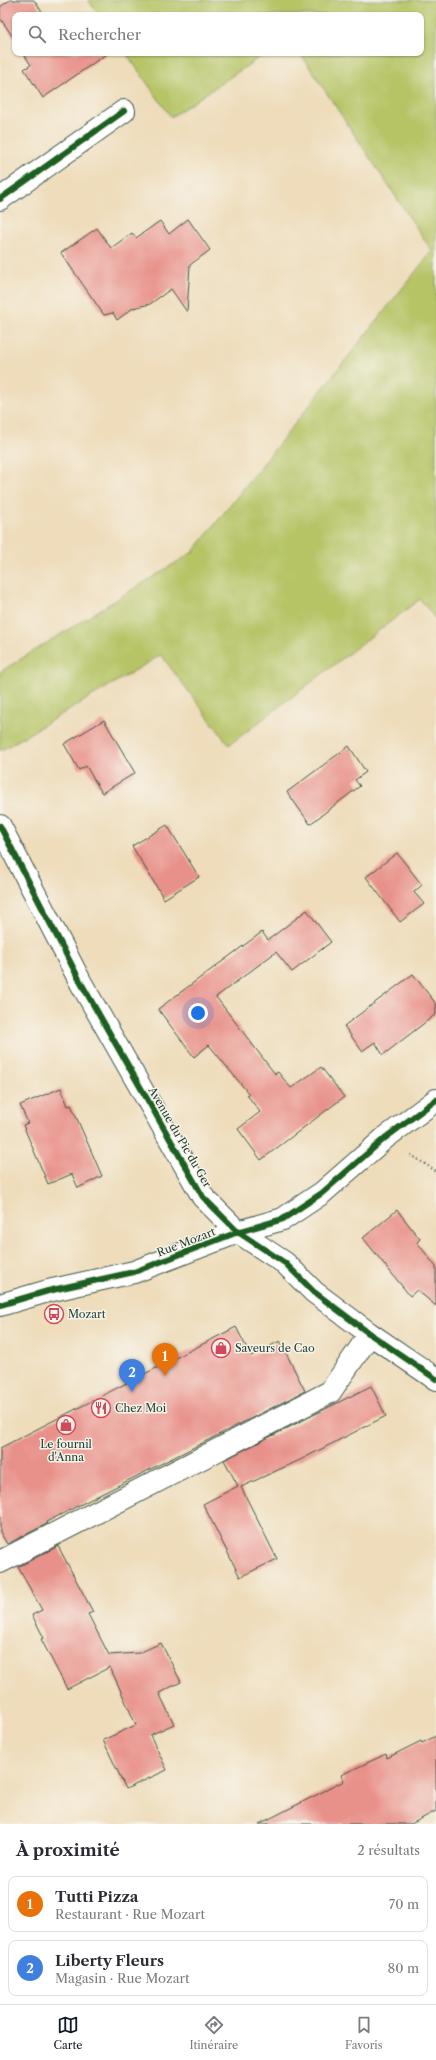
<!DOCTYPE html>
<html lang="fr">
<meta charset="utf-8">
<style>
body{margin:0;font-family:"Libre Caslon Text",serif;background:#f7f7f7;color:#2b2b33}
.you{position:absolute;left:198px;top:1013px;width:14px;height:14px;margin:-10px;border:3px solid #fff;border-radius:50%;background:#1a73e8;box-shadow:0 0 0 6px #1a73e833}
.badge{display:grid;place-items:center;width:26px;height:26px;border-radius:50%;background:#111827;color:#fff;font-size:13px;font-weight:700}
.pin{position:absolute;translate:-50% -33px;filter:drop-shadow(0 1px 2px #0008)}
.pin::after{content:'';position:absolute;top:21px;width:14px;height:12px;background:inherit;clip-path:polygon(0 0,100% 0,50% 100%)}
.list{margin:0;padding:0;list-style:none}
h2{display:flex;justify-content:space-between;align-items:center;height:52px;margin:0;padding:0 16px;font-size:17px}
h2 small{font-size:13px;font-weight:400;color:#7c7c81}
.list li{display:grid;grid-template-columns:26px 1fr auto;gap:12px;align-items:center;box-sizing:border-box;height:56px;margin:0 8px 8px;padding:0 8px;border:1px solid #e1e1e2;border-radius:8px}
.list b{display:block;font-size:15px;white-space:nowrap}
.list p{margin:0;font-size:13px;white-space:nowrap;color:#7c7c81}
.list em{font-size:13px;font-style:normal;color:#7c7c81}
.icon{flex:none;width:22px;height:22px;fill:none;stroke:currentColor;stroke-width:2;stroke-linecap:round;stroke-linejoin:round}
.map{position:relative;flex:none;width:436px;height:1824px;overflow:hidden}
.search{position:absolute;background:#fff;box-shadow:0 1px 3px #0004;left:12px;right:12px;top:12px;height:44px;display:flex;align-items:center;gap:10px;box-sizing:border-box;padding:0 14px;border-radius:8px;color:#7c7c81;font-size:15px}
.sheet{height:180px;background:#fff}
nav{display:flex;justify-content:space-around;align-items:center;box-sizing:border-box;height:56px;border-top:1px solid #e1e1e2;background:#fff;font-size:11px;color:#7c7c81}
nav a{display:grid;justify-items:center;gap:2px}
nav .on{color:#111827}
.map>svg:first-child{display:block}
.green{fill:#b6c466;stroke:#6a804d}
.building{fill:#e8918a}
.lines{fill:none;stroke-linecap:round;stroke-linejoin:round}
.minor-casing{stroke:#3e5548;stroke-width:24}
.path{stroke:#3e5548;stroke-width:2.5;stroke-dasharray:1 3;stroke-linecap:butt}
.minor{stroke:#fff;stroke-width:22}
.cycleway-casing{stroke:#f7f3e8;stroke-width:8}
.cycleway{stroke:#1b5e20;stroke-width:6}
.labels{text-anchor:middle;stroke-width:3;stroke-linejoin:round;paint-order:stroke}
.street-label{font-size:11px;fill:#1f3d34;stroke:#f7f3e8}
.poi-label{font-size:11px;fill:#1f3d34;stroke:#f7f3e8;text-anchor:start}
</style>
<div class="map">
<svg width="436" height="1824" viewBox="0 0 436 1824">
<rect width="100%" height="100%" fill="#f7f3e8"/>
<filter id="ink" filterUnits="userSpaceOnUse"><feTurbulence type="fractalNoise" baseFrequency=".025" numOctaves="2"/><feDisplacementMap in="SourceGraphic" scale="8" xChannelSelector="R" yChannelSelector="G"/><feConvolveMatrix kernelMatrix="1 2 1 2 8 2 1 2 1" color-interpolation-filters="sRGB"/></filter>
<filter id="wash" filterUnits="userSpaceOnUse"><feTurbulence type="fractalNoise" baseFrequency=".012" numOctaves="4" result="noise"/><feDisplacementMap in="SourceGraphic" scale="16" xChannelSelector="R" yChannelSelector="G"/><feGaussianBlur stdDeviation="0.9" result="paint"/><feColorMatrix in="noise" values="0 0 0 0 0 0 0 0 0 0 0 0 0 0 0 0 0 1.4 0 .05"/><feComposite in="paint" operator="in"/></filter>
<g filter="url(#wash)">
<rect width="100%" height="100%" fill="#eedcba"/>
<g class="green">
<polygon points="88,0 436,0 436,620 420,599 229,745 161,655 0,751 0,672 193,552 432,251 300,53 421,53 421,15 99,15"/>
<polygon points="126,53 266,53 171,117"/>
</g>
<g id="blocks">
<g class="building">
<polygon points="10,0 34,0 44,15 15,15 15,40 0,18 0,7"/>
<polygon points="23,53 108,53 43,98 24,69 31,65"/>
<polygon points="188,219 210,250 190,265 187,312 171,289 150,304 133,308 117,320 113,313 104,315 61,253 97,228 111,248 132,233 136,238 160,221 169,234"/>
<polygon points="104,720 135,773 102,793 86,766 79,770 64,744"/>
<polygon points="349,746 366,772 355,780 360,786 310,824 287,792"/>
<polygon points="167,825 199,877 164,899 132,846"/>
<polygon points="397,853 422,885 414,892 424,904 400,922 366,877"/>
<polygon points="307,910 331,942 292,972 276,952 216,997 275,1074 278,1072 291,1088 321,1067 344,1097 261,1160 238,1129 260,1112 247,1095 249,1094 209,1045 194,1057 158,1009 262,932 268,940"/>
<polygon points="413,974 436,1004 436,1014 383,1055 375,1042 362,1051 344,1026"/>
<polygon points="61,1088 68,1106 71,1105 102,1176 78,1188 72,1174 48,1184 23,1125 28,1123 20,1105"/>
<polygon points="397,1210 420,1239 417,1242 436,1267 436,1306 417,1290 410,1296 363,1238"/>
<polygon points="236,1327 251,1356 280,1341 305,1391 46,1522 47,1524 7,1544 0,1532 0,1448"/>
<polygon points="371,1386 386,1416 300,1460 241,1487 277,1559 240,1577 203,1504 238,1486 224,1460"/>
<polygon points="58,1546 93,1612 88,1614 109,1655 139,1653 161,1643 181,1682 159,1693 174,1724 150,1735 167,1770 126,1789 103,1740 136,1725 110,1667 67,1689 41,1639 44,1638 32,1615 42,1610 18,1567"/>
<polygon points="436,1736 436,1811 411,1824 259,1824 344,1781 341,1775 386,1754 387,1758 421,1741 422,1743"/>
</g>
</g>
</g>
<g filter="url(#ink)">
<use href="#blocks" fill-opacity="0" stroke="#3e5548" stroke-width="1"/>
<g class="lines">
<defs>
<g id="minor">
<polyline points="0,199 124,111"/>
<polyline points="0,826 81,983 203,1197 238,1232 285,1263 314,1292 370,1334 436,1379"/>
<polyline points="0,1305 48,1291 134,1272 238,1232 283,1219 322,1193 385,1138 436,1100"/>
<polyline points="0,1562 330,1392 370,1334"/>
</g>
</defs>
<use href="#minor" class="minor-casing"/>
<polyline class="path" points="411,1155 436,1171"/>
<use href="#minor" class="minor"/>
<defs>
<g id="cycleway">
<polyline points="0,199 124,111"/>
<polyline points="0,826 81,983 203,1197 238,1232 285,1263 314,1292 370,1334 436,1379"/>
<polyline points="0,1305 48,1291 134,1272 238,1232 283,1219 322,1193 385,1138 436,1100"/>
</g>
</defs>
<use href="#cycleway" class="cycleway-casing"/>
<use href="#cycleway" class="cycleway"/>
</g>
</g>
<defs>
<symbol id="bus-ring" viewBox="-11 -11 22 22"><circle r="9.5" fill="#f7f3e8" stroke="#d1495b" stroke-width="1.5"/><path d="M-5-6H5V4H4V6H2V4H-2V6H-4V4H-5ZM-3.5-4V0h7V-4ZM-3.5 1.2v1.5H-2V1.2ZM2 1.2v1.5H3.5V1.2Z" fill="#d1495b"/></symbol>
<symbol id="shop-ring" viewBox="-11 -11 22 22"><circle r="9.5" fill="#f7f3e8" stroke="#d1495b" stroke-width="1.5"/><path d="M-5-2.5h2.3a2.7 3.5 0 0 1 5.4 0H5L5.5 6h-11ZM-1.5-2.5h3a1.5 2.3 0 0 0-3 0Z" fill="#d1495b"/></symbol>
<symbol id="restaurant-ring" viewBox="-11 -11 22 22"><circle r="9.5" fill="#f7f3e8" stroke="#d1495b" stroke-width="1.5"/><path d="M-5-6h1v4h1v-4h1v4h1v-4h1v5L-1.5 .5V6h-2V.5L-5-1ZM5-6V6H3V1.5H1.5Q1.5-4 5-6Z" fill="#d1495b"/></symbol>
</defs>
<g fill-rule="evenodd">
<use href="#bus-ring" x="43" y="1303" width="22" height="22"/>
<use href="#shop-ring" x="210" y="1337" width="22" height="22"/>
<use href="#restaurant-ring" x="90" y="1397" width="22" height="22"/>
<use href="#shop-ring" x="55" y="1414" width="22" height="22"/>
</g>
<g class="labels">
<g class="street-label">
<text transform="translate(180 1137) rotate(60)" y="4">Avenue du Pic du Ger</text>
<text transform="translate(186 1242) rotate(-21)" y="4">Rue Mozart</text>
</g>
<g class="poi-label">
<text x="68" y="1318">Mozart</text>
<text x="235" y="1352">Saveurs de Cao</text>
<text x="115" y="1412">Chez Moi</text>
<text x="66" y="1448" text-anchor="middle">Le fournil<tspan x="66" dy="13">d'Anna</tspan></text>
</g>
</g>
</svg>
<div class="you"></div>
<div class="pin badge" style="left:165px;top:1376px;background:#e8710a">1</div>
<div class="pin badge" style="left:132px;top:1392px;background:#3f7fe0">2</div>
<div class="search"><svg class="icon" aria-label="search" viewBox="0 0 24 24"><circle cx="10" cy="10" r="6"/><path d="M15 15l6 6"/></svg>Rechercher</div>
</div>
<section class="sheet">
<h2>À proximité<small>2 résultats</small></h2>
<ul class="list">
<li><span class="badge" style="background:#e8710a">1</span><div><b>Tutti Pizza</b><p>Restaurant · Rue Mozart</p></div><em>70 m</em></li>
<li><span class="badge" style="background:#3f7fe0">2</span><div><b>Liberty Fleurs</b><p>Magasin · Rue Mozart</p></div><em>80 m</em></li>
</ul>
</section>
<nav>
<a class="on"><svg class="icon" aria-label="map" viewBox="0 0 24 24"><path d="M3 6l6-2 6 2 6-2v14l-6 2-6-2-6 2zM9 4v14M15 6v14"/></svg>Carte</a>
<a><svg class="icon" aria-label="directions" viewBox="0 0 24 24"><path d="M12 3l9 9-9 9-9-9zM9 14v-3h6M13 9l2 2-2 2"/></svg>Itinéraire</a>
<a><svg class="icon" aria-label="saved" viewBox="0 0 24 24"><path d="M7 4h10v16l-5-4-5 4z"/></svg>Favoris</a>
</nav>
